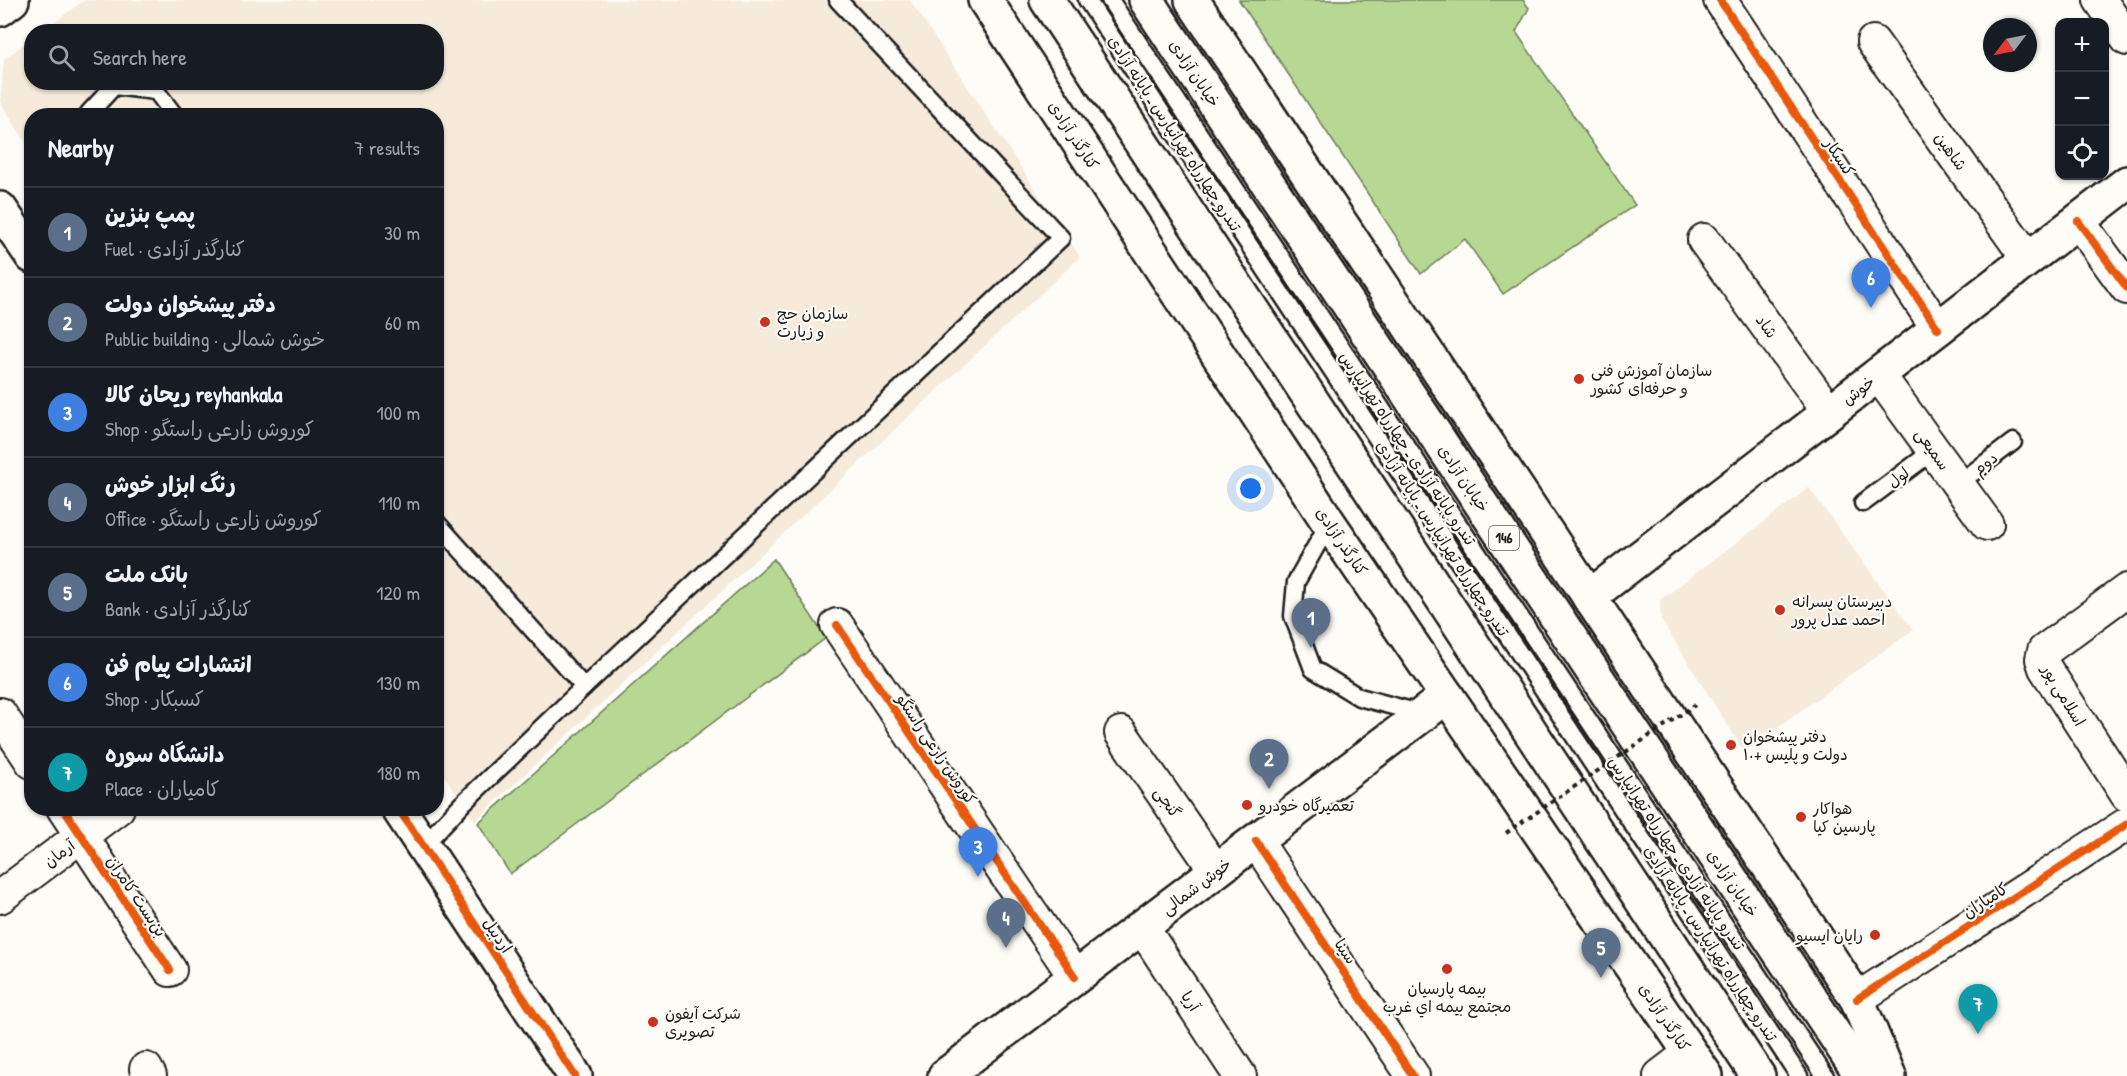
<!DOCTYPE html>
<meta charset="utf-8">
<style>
body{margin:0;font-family:"Patrick Hand","Playpen Sans Arabic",sans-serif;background:#20242c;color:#f1f3f6}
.controls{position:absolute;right:18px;top:18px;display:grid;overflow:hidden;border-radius:12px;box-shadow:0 2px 4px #0004}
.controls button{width:54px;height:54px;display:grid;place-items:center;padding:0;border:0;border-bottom:2px solid #363941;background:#171b24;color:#f1f3f6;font:30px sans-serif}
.compass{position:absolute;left:1983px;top:18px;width:54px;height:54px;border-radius:50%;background:#171b24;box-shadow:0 2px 4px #0004;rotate:238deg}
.you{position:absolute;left:1251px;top:489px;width:21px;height:21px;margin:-15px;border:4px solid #fff;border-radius:50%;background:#1a73e8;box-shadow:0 0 0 9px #1a73e833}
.badge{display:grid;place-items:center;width:39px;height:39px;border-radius:50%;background:#7c3aed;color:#fff;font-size:20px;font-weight:700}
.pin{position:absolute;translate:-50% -50px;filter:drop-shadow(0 2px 3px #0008)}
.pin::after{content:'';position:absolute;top:32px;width:21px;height:18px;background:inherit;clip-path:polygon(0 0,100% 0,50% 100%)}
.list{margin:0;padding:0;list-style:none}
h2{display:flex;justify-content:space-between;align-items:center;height:78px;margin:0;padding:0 24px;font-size:26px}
h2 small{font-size:20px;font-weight:400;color:#9ea1a6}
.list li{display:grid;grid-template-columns:39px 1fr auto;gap:18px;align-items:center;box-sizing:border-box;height:90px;padding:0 24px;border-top:2px solid #363941}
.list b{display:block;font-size:22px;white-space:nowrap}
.list p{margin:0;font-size:20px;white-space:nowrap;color:#9ea1a6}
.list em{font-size:20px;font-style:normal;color:#9ea1a6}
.icon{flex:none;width:33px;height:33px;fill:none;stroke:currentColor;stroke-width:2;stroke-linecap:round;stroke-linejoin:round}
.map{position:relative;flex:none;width:2127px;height:1076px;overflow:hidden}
.search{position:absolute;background:#171b24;box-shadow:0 2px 4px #0004;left:24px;top:24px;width:420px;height:66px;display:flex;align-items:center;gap:15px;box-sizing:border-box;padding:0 21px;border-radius:24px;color:#9ea1a6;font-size:22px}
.panel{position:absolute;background:#171b24;box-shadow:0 2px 4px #0004;left:24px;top:108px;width:420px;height:708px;border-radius:24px}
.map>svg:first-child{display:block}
.built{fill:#f6ebda}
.green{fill:#b7d892;stroke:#6a7a57;stroke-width:1.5}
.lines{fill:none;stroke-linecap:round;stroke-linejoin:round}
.lane-casing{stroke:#1c1c1c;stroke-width:21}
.street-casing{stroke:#1c1c1c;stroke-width:36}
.secondary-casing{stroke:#1c1c1c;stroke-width:38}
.primary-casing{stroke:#1c1c1c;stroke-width:38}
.lane{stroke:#fdfcf7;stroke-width:16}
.street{stroke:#fdfcf7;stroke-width:32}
.secondary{stroke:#fdfcf7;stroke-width:33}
.primary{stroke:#fdfcf7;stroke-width:33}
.path-bridge{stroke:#1c1c1c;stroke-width:4;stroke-dasharray:4.5 4.5;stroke-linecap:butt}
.cycleway-casing{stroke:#fdfcf7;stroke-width:11}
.cycleway{stroke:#e8590c;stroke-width:8}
.poi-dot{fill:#c8321e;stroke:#fdfcf7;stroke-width:2}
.labels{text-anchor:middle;stroke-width:4.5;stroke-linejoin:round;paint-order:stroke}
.shield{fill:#fdfcf7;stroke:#605f5e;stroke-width:1.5}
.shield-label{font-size:15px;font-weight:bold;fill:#1c1c1c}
.street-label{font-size:16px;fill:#1c1c1c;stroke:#fdfcf7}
.poi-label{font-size:16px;fill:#1c1c1c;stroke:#fdfcf7;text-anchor:start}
</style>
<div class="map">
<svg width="2127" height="1076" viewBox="0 0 2127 1076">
<rect width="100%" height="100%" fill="#fdfcf7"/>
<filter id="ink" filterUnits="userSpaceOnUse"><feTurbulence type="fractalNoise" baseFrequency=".0167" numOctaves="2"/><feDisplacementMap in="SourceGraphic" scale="12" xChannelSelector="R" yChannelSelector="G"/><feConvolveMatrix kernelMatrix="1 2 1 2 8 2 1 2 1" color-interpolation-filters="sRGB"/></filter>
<g filter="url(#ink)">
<g class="built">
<polygon points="85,0 910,0 1080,257 475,821 437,765 436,116 32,116 31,150 0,102 4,59 31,39 32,82 436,82 436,32 42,31"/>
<polygon points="1809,488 1913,630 1744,751 1661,620 1660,600"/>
</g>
<g class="green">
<polygon points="1239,0 1523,0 1529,8 1516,32 1635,205 1503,294 1465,239 1421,274"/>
<polygon points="774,559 826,638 510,874 478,823"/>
</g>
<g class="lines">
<defs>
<g id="lane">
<polyline points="1087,0 1799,1076"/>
<polyline points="1110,0 1825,1076"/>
<polyline points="90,116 89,113 114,86 156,91 175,116"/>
<polyline points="1958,484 2013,442"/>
<polyline points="1863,503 1933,451"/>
<polyline points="436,522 584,687"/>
<polyline points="1329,523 1296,582 1293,616 1313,669 1359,697 1423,714"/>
<polyline points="423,846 462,804 584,687 1061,238 838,0"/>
</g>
<g id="street">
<polyline points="1720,0 1938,329"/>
<polyline points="2100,0 2127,39"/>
<polyline points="1873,42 2028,259"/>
<polyline points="2078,221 2127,288"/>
<polyline points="1704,240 1829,412"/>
<polyline points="1878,374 1987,524"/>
<polyline points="2127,590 2044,651 2042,659 2045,668 2127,795"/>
<polyline points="837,625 1075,977"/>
<polyline points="0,714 32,762"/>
<polyline points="1121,733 1216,871"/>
<polyline points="63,808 170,970"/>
<polyline points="1256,841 1413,1076"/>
<polyline points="0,897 118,808"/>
<polyline points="1142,927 1240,1076"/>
<polyline points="1857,999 2127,824"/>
<polyline points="146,1069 150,1076"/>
<polyline points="1660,1076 1690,1053"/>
</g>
<g id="secondary">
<polyline points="985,0 1329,523 1706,1076"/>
<polyline points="1192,0 1857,999 1889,1076"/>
<polyline points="0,9 12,0"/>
<polyline points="0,209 32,256"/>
<polyline points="1589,597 2127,183"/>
<polyline points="398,808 575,1076"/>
<polyline points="945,1076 1447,696"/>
</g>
<g id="primary">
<polyline points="1047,0 1758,1076"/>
<polyline points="1146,0 1862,1076"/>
</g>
</defs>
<use href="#lane" class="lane-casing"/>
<use href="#street" class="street-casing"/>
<use href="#secondary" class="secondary-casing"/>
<use href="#primary" class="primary-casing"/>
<use href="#lane" class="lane"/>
<use href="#street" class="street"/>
<use href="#secondary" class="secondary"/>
<use href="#primary" class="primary"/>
<polyline class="path-bridge" points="1506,833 1695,705"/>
<defs>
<g id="cycleway">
<polyline points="1720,0 1938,329"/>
<polyline points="2078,221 2127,288"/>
<polyline points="837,625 1075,977"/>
<polyline points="63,808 170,970"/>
<polyline points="398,808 575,1076"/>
<polyline points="1256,841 1413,1076"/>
<polyline points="1857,999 2127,824"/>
</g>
</defs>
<use href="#cycleway" class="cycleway-casing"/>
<use href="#cycleway" class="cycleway"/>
</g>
</g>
<g class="poi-dot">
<circle cx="765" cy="322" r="6"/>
<circle cx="1579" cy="379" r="6"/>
<circle cx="1780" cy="610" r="6"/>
<circle cx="1731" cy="745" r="6"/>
<circle cx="1247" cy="805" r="6"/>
<circle cx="1801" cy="817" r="6"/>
<circle cx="1875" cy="935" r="6"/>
<circle cx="1447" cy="969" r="6"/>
<circle cx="653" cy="1022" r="6"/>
</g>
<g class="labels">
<rect class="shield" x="1489" y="526" width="30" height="24" rx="4.5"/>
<g class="shield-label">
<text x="1504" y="543">146</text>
</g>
<g class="street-label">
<text transform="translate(1195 73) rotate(56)" y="6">خیابان آزادی</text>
<text transform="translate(1175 133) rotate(57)" y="6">تندرو چهارراه تهرانپارس ـ پایانه آزادی</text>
<text transform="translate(1074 135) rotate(57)" y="6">کنارگذر آزادی</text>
<text transform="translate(1951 151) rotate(54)" y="6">شاهین</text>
<text transform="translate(1840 157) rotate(57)" y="6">کسبکار</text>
<text transform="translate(1767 326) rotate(54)" y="6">شاد</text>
<text transform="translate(1858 390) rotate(-37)" y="6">خوش</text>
<text transform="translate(1408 448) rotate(56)" y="6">تندرو پایانه آزادی ـ چهارراه تهرانپارس</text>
<text transform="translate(1933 449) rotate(54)" y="6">سمیعی</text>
<text transform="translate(1985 463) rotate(-38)" y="6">دوم</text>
<text transform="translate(1898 477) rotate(-37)" y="6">لول</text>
<text transform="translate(1464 478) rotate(56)" y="6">خیابان آزادی</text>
<text transform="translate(1443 538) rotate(57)" y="6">تندرو چهارراه تهرانپارس ـ پایانه آزادی</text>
<text transform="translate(1342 541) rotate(56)" y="6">کنارگذر آزادی</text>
<text transform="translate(2064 695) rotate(59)" y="6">اسلامی پور</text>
<text transform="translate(937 749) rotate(56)" y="6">کوروش زارعی راستگو</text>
<text transform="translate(1168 802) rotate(55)" y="6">گنجی</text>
<text transform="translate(59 853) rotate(-37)" y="6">آرمان</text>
<text transform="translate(1677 853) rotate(56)" y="6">تندرو پایانه آزادی ـ چهارراه تهرانپارس</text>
<text transform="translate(1733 883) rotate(56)" y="6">خیابان آزادی</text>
<text transform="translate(1196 886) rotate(-37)" y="6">خوش شمالی</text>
<text transform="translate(137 896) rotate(56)" y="6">بن‌بست کامران</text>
<text transform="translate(1985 900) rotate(-33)" y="6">کامیاران</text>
<text transform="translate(498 935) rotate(56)" y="6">اردبیل</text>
<text transform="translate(1711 943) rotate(57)" y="6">تندرو چهارراه تهرانپارس ـ پایانه آزادی</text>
<text transform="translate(1346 951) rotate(56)" y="6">سینا</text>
<text transform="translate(1191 1001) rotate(57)" y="6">آریا</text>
<text transform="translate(1665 1017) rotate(56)" y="6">کنارگذر آزادی</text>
</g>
<g class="poi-label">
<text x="777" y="319">سازمان حج<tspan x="777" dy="18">و زیارت</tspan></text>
<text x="1591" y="376">سازمان آموزش فنی<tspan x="1591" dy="18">و حرفه‌ای کشور</tspan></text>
<text x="1792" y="607">دبیرستان پسرانه<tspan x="1792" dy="18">احمد عدل پرور</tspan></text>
<text x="1743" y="742">دفتر پیشخوان<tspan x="1743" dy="18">دولت و پلیس +۱۰</tspan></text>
<text x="1259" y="811">تعمیرگاه خودرو</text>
<text x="1813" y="814">هواکار<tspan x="1813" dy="18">پارسین کیا</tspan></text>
<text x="1863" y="941" text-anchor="end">رایان ایسیو</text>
<text x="1447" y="994" text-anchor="middle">بيمه پارسيان<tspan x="1447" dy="18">مجتمع بيمه اي غرب</tspan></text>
<text x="665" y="1019">شرکت آیفون<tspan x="665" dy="18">تصویری</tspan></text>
</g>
</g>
</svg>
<div class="controls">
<button>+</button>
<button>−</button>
<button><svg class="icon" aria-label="locate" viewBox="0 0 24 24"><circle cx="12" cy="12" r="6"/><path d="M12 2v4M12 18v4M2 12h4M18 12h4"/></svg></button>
</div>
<svg class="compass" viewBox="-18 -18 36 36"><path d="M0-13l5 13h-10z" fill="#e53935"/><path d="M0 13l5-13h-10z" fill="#9ea1a6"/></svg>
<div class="you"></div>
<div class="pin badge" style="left:1311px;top:648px;background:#5c6f8a">1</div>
<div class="pin badge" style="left:1269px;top:789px;background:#5c6f8a">2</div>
<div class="pin badge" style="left:978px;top:877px;background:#3f7fe0">3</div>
<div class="pin badge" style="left:1006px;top:948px;background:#5c6f8a">4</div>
<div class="pin badge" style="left:1601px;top:978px;background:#5c6f8a">5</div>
<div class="pin badge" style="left:1871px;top:308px;background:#3f7fe0">6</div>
<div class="pin badge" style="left:1978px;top:1034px;background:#0f9aa8">7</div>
<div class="search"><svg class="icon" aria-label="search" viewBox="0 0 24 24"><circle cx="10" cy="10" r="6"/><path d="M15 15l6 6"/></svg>Search here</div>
<section class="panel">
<h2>Nearby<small>7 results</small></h2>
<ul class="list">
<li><span class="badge" style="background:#5c6f8a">1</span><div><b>پمپ بنزین</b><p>Fuel · کنارگذر آزادی</p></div><em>30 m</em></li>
<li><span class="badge" style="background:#5c6f8a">2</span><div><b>دفتر پیشخوان دولت</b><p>Public building · خوش شمالی</p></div><em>60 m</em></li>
<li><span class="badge" style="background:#3f7fe0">3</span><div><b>ریحان کالا reyhankala</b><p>Shop · کوروش زارعی راستگو</p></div><em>100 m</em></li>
<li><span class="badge" style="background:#5c6f8a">4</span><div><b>رنگ ابزار خوش</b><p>Office · کوروش زارعی راستگو</p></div><em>110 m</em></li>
<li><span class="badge" style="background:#5c6f8a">5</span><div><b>بانک ملت</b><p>Bank · کنارگذر آزادی</p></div><em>120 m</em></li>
<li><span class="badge" style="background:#3f7fe0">6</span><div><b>انتشارات پیام فن</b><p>Shop · کسبکار</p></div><em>130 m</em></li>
<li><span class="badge" style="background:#0f9aa8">7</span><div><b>دانشگاه سوره</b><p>Place · کامیاران</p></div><em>180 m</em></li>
</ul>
</section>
</div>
